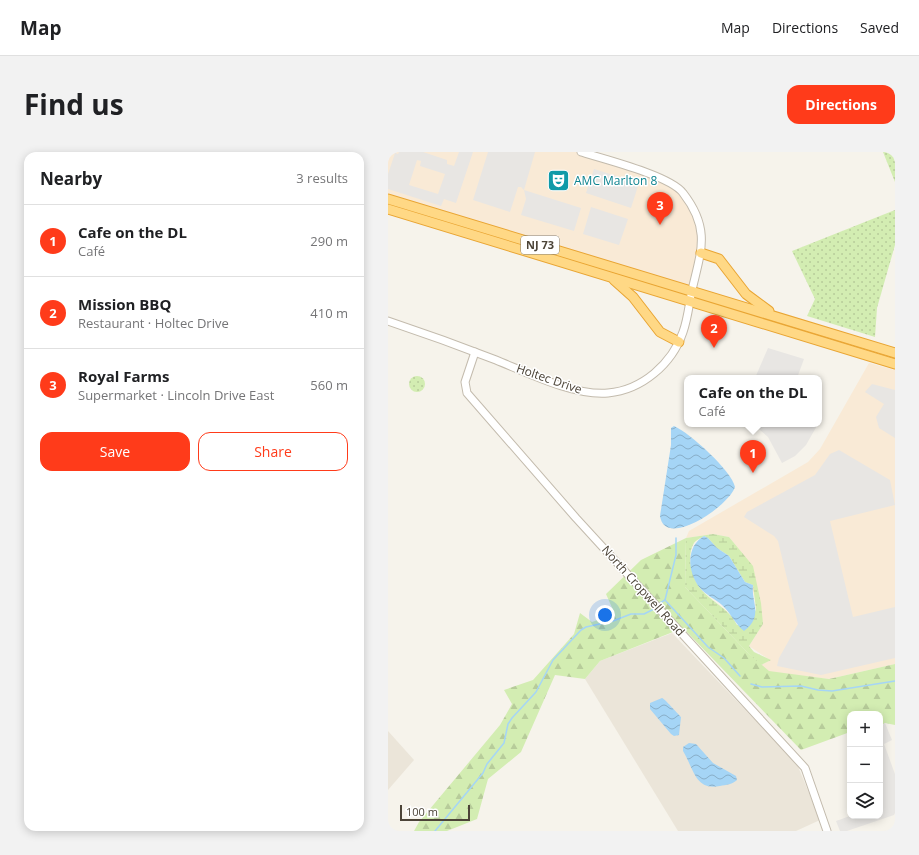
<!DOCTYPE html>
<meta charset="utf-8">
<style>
body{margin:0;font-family:"Open Sans",sans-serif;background:#f2f2f2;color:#202124}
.controls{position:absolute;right:12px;bottom:12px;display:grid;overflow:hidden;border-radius:8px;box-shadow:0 2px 10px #0003}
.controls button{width:36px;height:36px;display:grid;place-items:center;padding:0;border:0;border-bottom:1px solid #e0e0e0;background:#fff;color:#202124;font:20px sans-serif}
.scale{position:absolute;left:12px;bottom:10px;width:70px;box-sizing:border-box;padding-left:4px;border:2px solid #4c4438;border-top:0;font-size:11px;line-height:14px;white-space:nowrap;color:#4c4438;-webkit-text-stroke:3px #fff;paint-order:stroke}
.you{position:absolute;left:217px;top:463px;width:14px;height:14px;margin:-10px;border:3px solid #fff;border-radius:50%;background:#1a73e8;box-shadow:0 0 0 6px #1a73e833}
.badge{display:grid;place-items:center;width:26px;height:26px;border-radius:50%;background:#ff3b1a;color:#fff;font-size:13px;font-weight:700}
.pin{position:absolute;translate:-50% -33px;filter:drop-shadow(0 1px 2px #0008)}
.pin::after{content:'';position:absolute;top:21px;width:14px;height:12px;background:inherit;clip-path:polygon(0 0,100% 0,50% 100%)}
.popup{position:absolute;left:296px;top:223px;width:138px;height:52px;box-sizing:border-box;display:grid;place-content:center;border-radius:8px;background:#fff;filter:drop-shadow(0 1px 3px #0005);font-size:13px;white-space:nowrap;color:#757577}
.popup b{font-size:15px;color:#202124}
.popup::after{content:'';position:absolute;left:50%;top:100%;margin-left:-8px;border:8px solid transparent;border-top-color:#fff}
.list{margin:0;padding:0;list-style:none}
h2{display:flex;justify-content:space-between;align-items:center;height:52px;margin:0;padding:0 16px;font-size:17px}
h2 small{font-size:13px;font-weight:400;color:#757577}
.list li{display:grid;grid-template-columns:26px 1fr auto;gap:12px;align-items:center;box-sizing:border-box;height:72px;padding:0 16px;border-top:1px solid #e0e0e0}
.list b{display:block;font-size:15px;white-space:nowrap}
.list p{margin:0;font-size:13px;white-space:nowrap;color:#757577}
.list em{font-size:13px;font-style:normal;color:#757577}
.actions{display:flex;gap:8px;padding:12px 16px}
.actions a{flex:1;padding:9px 0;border:1px solid #ff3b1a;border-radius:12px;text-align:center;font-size:14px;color:#ff3b1a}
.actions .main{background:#ff3b1a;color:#fff}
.icon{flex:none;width:22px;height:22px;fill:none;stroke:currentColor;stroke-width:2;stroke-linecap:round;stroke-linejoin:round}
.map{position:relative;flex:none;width:507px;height:679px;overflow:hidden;border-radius:12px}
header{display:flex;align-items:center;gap:24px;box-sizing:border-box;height:56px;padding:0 20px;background:#fff;border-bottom:1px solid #e0e0e0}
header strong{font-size:19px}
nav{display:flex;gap:22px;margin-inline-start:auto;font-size:14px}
.intro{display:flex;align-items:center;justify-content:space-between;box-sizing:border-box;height:96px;padding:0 24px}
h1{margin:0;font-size:28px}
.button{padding:10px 18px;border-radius:12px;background:#ff3b1a;color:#fff;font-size:14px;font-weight:700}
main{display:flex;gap:24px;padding:0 24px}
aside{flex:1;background:#fff;border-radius:12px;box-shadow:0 2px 10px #0003}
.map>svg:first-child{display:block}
.residential{fill:#ebe5d9}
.commercial{fill:#f9ead6}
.grass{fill:url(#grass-dots)}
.forest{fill:url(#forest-firs)}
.wetland{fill:url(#wetland-marsh);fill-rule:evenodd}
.parking{fill:#e8e6e3;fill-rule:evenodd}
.water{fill:url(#water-waves)}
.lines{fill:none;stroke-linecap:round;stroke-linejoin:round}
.stream{stroke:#a5d5f6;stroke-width:1.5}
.tertiary-casing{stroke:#c3bbad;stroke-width:9}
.trunk-casing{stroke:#e9a533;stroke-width:11}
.tertiary{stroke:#fff;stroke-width:7}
.trunk{stroke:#ffd885;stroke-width:9}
.labels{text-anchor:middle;stroke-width:3;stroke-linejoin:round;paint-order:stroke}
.shield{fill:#fff;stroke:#827c74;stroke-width:1}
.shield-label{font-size:11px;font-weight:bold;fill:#4c4438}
.culture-label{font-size:12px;fill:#0d838f;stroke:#fff;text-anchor:start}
.street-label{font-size:12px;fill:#4c4438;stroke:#fff}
</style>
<header>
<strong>Map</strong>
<nav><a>Map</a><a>Directions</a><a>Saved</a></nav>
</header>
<div class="intro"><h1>Find us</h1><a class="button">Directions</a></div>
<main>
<aside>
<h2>Nearby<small>3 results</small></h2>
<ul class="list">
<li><span class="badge">1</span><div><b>Cafe on the DL</b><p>Café</p></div><em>290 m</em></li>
<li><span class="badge">2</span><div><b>Mission BBQ</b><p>Restaurant · Holtec Drive</p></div><em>410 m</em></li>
<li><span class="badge">3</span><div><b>Royal Farms</b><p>Supermarket · Lincoln Drive East</p></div><em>560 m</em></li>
</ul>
<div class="actions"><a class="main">Save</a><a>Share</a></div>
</aside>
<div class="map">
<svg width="507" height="679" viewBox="0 0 507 679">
<defs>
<pattern id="grass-dots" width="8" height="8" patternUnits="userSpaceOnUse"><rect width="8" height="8" fill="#d3edb2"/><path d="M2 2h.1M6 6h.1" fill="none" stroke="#b7cc9a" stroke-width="1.8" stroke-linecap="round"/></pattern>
<pattern id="forest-firs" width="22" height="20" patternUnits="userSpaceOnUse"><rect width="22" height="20" fill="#d3edb2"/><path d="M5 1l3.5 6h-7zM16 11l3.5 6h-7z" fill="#b7cc9a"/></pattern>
<pattern id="wetland-marsh" width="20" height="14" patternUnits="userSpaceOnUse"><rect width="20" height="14" fill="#d3edb2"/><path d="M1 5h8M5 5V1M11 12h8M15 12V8" fill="none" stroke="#b7cc9a"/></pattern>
<pattern id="water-waves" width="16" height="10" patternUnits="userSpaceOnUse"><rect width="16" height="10" fill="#a5d5f6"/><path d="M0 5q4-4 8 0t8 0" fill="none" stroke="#89aec8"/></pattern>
</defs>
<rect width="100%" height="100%" fill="#f6f3eb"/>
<g class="residential">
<polygon points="284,481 409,612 432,668 408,679 290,679 197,527 212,509"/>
<polygon points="0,579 26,608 0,638"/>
</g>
<g class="commercial">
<polygon points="0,0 193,0 282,30 295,40 315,86 304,139 0,47"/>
<polygon points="481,211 507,218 507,512 441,527 381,520 373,513 382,508 361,494 375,472 353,400 341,385 325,382 298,386 301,379 420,310 432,297"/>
</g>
<g class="grass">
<polygon points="495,0 507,0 507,30"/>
<polygon points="507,58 507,93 489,156 487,185 419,164 427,147 404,99"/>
<circle cx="29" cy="232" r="8"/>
</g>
<polygon class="forest" points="298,386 297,435 359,500 381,519 441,527 507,512 507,573 497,571 494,573 492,562 462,562 462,580 413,598 295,476 212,509 197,527 167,523 133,600 100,627 89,667 59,679 26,679 31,670 112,573 124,552 116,538 145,528 186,482 192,461 204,470 215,466 225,458 218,442 253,408"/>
<path class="wetland" d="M 325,382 L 341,385 L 365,414 L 373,451 L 375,472 L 361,494 L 366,500 L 383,508 L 373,513 L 359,500 L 297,435 L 298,386 ZM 316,384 L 320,386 L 329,396 L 341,404 L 357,430 L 365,433 L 368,457 L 362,473 L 349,473 C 341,456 324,451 312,436 C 304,426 298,403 306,391 C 308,388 313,386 316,384 Z"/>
<g class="parking">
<path d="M 11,0 L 35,0 L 59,8 L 59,12 L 66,14 L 71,0 L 85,0 L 68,51 L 56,47 L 53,54 L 0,37 L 0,22 L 7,1 L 10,2 ZM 29,8 L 33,9 L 32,14 L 57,22 L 50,42 L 21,33 Z"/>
<polygon points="100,0 147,0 136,38 193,56 186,79 133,63 138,47 136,38 133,35 130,35 122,60 85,48"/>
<polygon points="206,17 251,31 243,56 198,41"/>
<polygon points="203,55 240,67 231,93 195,82"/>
<polygon points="380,196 416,207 409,226 367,226"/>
<polygon points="484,232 507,238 507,286 491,276 488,265 496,252 477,240"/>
<polygon points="365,272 430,272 418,293 407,304 394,311 380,285"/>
<polygon points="451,298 502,328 507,353 442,369 465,465 507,455 507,506 433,523 389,514 391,506 410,472 390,389 386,384 356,365 359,360 427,323 442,302"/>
<polygon points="492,569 494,573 497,571 504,588 496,592 507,622 507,661 506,663 459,679 452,679 448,669 462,664 492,664"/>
</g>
<g class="water">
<path d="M 286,274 C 302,281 344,319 347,335 C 341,354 277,398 272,364 L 283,293 L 283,276 Z"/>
<path d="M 316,384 L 320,386 L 329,396 L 341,404 L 357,430 L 365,433 C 363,451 376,464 356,479 C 347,472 343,461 334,453 C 327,447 318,443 312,436 C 299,420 298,394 316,384 Z"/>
<path d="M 274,546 C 277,547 289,561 293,565 L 291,583 L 286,584 L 283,582 L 262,557 L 262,551 Z"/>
<path d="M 301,591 L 308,592 L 325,611 L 348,624 L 349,628 C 345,632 338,633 332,634 C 307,639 306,617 295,599 L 295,595 Z"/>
</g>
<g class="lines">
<g class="stream">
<polyline points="277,448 320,495 336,506 352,524"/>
<polyline points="277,448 288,403 288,386"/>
<polyline points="272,451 277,448"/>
<polyline points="363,532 374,535 413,534 430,538 444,539 507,529"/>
<polyline points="47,679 95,621 99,612 116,591 120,572 124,566 148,540 165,508 193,478 198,475 225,469 243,462 256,462 266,457"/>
</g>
<defs>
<g id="tertiary">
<path d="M 0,169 C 36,181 72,194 108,208 C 140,221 186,244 220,241 C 254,238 284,212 295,180 C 300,166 301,152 304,138 C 313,99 323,77 295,41 C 283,24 216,7 193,0"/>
<polyline points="87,200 77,230 79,241 188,366 417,616 439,679"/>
</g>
<g id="trunk">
<polyline points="0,47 507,201"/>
<polyline points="0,57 507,212"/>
<polyline points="313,101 331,107 358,142 381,159"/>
<polyline points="226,128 245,145 272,180 291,190"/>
</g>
</defs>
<use href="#tertiary" class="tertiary-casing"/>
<use href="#trunk" class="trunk-casing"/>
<use href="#tertiary" class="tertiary"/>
<use href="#trunk" class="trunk"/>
</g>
<defs>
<symbol id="theatre-square" viewBox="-11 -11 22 22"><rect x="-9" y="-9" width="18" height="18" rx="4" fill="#0f9aa8" stroke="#fff"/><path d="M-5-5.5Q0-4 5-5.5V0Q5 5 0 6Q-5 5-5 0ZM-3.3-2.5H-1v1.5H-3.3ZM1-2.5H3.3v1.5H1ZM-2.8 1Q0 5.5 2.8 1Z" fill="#fff"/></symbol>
</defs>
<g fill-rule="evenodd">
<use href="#theatre-square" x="158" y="16" width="25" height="25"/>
</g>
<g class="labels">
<rect class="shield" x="133" y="84" width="38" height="18" rx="3"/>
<g class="shield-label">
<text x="152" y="97">NJ 73</text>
</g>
<g class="culture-label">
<text x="186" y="33">AMC Marlton 8</text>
</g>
<g class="street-label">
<text transform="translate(161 227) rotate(19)" y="4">Holtec Drive</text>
<text transform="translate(255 439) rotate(48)" y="4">North Cropwell Road</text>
</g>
</g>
</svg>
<div class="controls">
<button>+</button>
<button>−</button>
<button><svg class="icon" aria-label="layers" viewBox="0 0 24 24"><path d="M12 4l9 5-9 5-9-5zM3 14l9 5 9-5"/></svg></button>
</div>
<div class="scale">100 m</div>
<div class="you"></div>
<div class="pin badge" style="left:365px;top:321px">1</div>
<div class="popup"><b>Cafe on the DL</b>Café</div>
<div class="pin badge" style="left:326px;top:196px">2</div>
<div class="pin badge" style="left:272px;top:73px">3</div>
</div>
</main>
